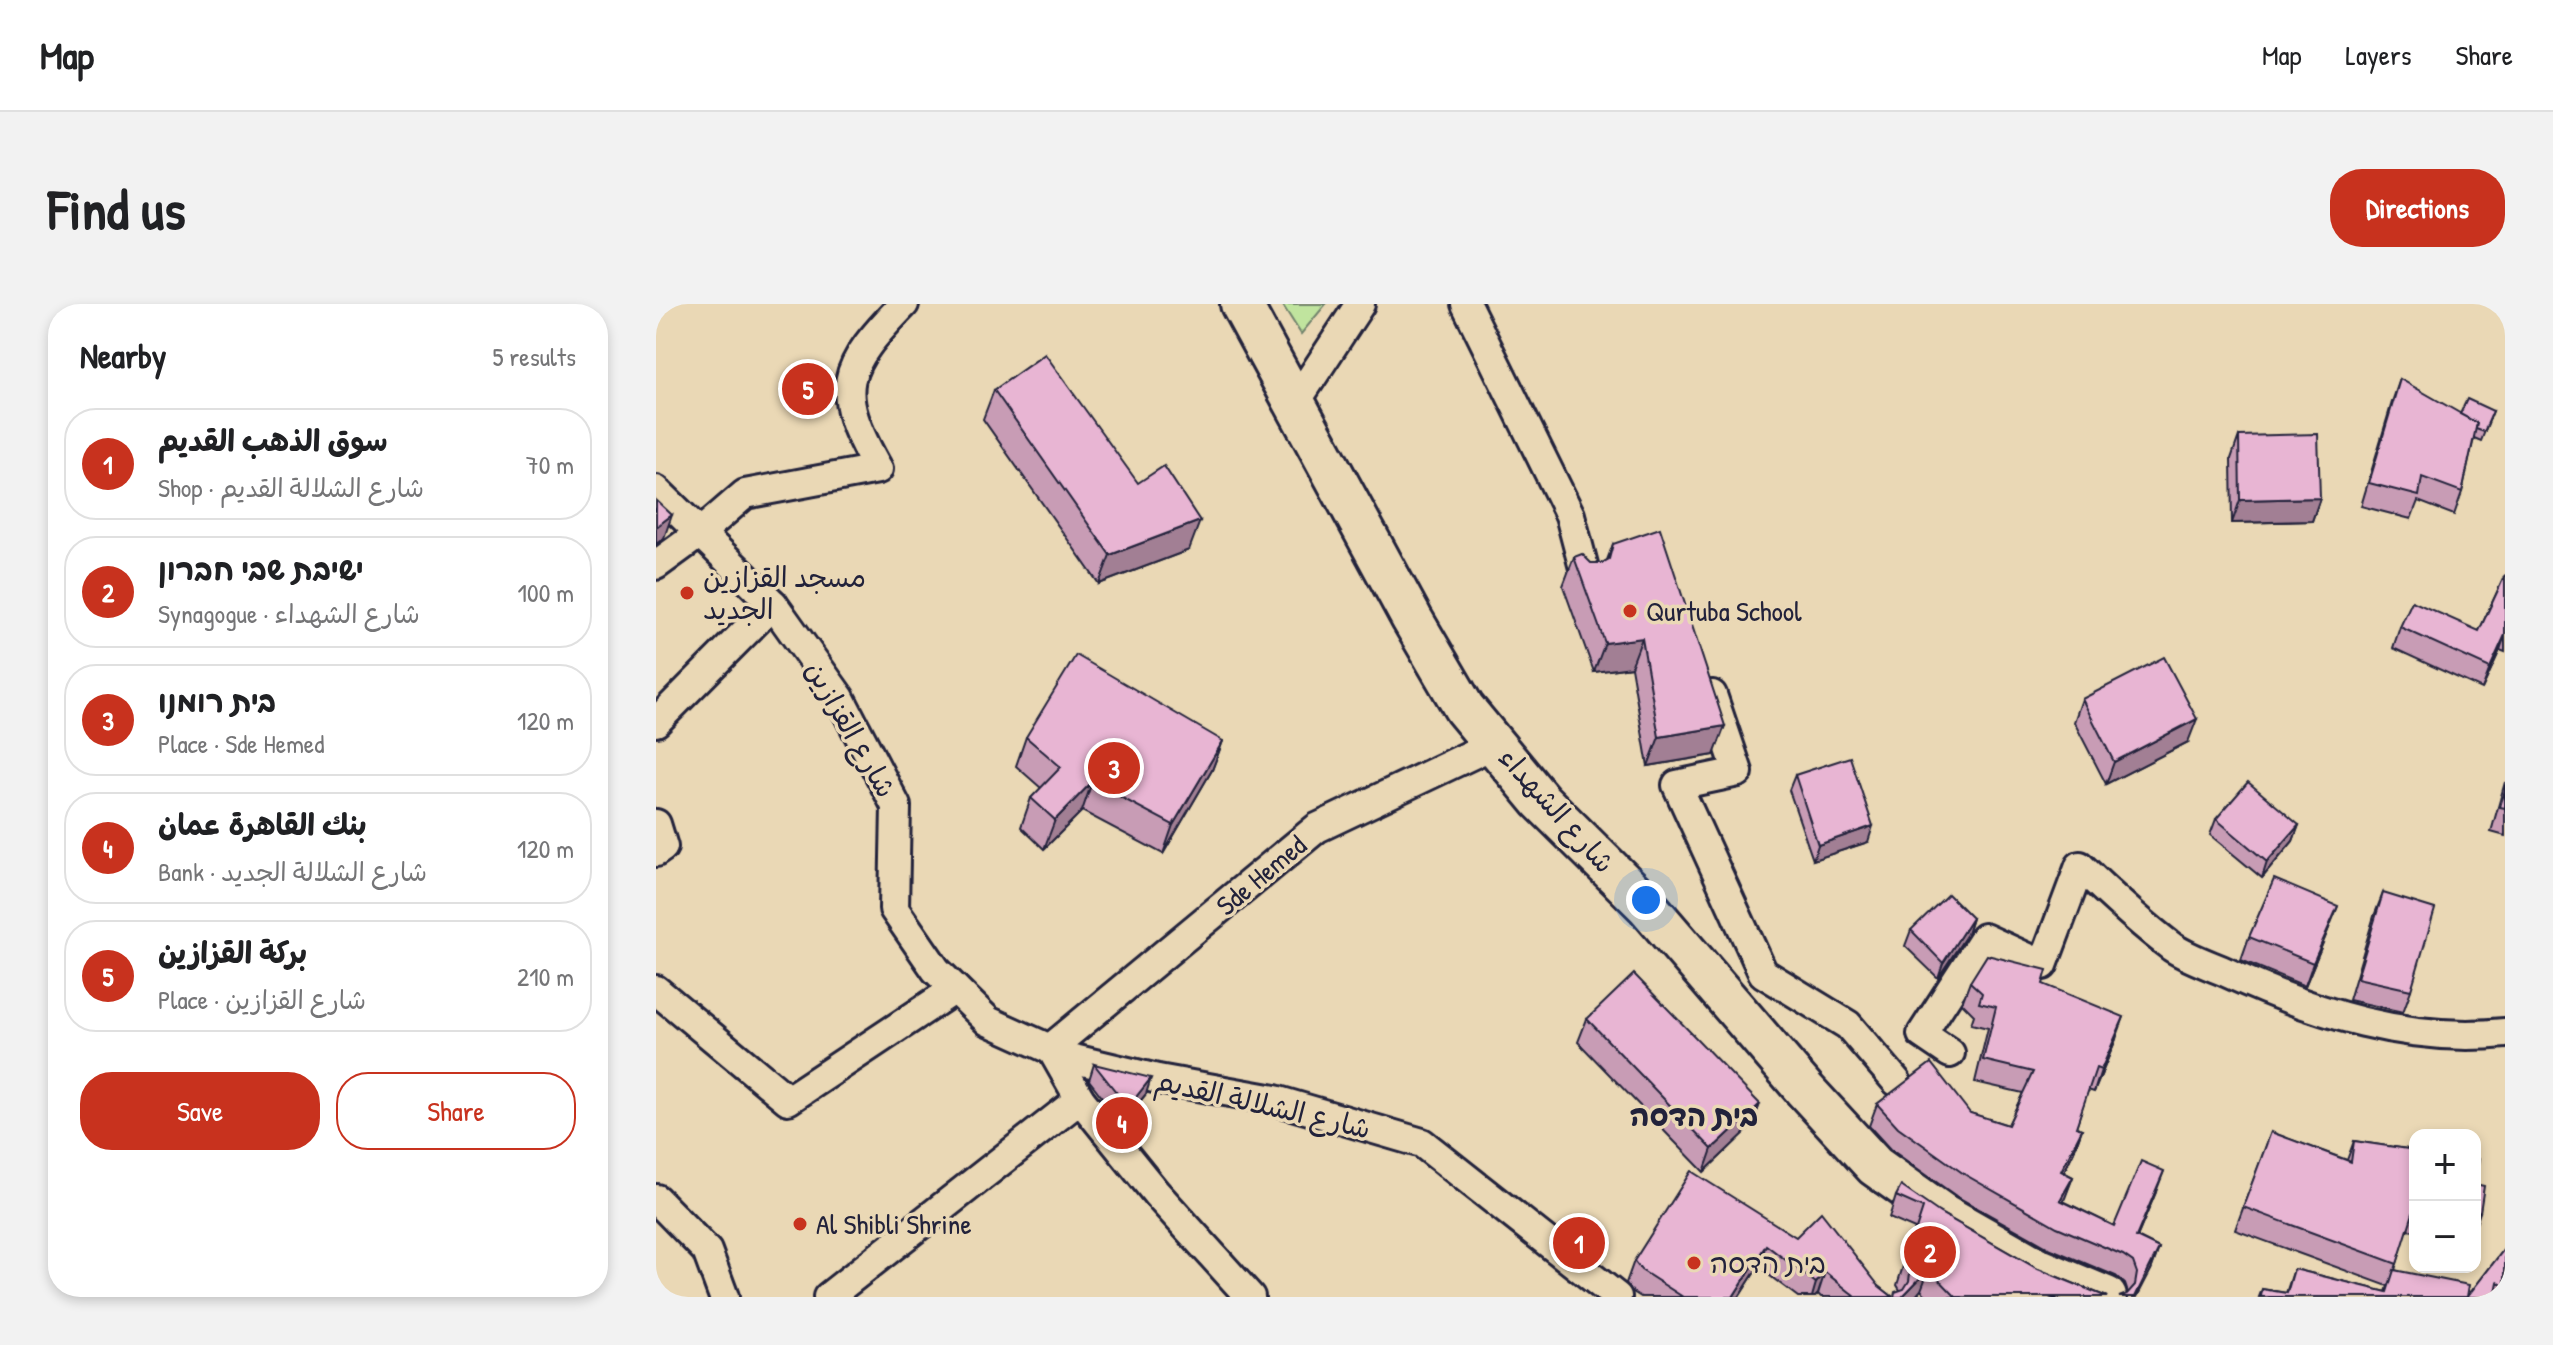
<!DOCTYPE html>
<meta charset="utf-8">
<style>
body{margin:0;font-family:"Patrick Hand","Playpen Sans Arabic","Playpen Sans Hebrew",sans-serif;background:#f2f2f2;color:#202124}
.controls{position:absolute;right:24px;bottom:24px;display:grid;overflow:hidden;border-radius:16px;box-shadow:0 4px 12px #0003}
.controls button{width:72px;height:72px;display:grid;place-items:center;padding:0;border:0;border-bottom:2px solid #e0e0e0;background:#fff;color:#202124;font:40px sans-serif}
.you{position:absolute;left:990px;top:596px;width:28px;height:28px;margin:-20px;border:6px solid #fff;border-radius:50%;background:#1a73e8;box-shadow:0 0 0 12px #1a73e833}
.badge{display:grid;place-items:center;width:52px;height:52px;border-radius:50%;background:#c8321e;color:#fff;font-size:26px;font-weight:700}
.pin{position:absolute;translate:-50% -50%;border:4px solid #fff;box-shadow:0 2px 8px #0006}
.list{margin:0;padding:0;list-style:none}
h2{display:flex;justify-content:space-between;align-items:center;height:104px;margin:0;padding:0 32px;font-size:34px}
h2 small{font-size:26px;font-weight:400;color:#757577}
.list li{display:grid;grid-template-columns:52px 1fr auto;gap:24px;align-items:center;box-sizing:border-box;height:112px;margin:0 16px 16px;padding:0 16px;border:2px solid #e0e0e0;border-radius:32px}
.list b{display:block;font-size:30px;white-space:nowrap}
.list p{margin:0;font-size:26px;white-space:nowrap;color:#757577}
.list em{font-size:26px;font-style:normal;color:#757577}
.actions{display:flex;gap:16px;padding:24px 32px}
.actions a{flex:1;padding:18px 0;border:2px solid #c8321e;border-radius:32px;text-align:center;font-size:28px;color:#c8321e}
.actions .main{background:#c8321e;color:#fff}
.map{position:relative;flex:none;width:1849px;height:993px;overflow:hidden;border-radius:32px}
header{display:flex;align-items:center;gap:48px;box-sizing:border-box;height:112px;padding:0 40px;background:#fff;border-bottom:2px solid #e0e0e0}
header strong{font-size:38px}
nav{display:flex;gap:44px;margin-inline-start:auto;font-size:28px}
.intro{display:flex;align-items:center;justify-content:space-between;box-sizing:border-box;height:192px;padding:0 48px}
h1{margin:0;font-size:56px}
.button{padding:20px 36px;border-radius:32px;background:#c8321e;color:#fff;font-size:28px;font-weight:700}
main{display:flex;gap:48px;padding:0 48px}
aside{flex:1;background:#fff;border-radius:32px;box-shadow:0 4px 12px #0003}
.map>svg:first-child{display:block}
.green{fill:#c0e49e;stroke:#71836c;stroke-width:2}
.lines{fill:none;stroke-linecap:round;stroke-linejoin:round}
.street-casing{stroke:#22223b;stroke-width:34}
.secondary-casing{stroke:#22223b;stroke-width:46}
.street{stroke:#ead8b5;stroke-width:28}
.secondary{stroke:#ead8b5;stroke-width:40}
.wall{fill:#c89cb5;stroke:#22223b;stroke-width:2}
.shaded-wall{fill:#a27f94;stroke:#22223b;stroke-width:2}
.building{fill:#e8b5d3;stroke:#22223b;stroke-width:2}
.poi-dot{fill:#c8321e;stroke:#ead8b5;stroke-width:3}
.labels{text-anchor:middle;stroke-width:7;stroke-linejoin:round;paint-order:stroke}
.poi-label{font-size:28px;fill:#22223b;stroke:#ead8b5;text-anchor:start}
.street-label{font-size:28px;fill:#22223b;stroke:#ead8b5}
.neighbourhood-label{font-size:30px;font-weight:bold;fill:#22223b;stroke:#ead8b5}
</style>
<header>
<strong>Map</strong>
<nav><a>Map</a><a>Layers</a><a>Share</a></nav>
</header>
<div class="intro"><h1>Find us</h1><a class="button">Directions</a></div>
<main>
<aside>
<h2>Nearby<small>5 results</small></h2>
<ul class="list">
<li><span class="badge">1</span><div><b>سوق الذهب القديم</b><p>Shop · شارع الشلالة القديم</p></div><em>70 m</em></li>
<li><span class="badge">2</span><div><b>ישיבת שבי חברון</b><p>Synagogue · شارع الشهداء</p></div><em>100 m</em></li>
<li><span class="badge">3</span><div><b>בית רומנו</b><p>Place · Sde Hemed</p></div><em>120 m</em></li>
<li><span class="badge">4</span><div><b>بنك القاهرة عمان</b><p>Bank · شارع الشلالة الجديد</p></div><em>120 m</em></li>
<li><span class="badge">5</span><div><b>بركة القزازين</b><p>Place · شارع القزازين</p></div><em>210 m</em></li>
</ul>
<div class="actions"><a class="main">Save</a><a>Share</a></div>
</aside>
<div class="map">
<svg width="1849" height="993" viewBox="0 0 1849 993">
<rect width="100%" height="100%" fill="#ead8b5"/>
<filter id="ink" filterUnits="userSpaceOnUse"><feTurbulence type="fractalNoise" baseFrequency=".0125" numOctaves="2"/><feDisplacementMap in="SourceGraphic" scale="16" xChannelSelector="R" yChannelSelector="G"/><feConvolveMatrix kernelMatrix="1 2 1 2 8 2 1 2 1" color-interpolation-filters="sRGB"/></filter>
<g filter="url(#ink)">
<polygon class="green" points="626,0 670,0 645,30"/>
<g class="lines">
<defs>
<g id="street">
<polyline points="810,0 914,211 930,272"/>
<polyline points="639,99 704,0"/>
<polyline points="0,186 117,300 184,394 240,502 238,605 280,666 332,717 414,754 502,775 619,796 766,839 961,993"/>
<path d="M 0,261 L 44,229 L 89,190 L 222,165 C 176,84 186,64 248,0"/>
<polyline points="1056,391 1082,468 1021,481 1107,669 1192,721 1240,777"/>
<polyline points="0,418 117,300"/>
<polyline points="0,520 7,543 0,548"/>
<polyline points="0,686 132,796 299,685"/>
<polyline points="395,744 661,524 840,439"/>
<polyline points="395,744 424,795 500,889 594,993"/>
<path d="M 1294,749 L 1266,730 L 1328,634 L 1387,661 L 1424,562 C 1453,590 1484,619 1516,643 C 1532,654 1554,661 1572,669 C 1659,709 1752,739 1849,729"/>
<polyline points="0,895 51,947 68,993"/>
<polyline points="172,993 424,795"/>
</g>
<polyline id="secondary" points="585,0 756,315 808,404 885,497 991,602 1149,786 1219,862 1288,911 1383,965 1450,993"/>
</defs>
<use href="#street" class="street-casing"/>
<use href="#secondary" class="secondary-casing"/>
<use href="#street" class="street"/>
<use href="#secondary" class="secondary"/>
</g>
<g class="wall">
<polygon points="1744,75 1804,110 1837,107 1825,137 1818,134 1806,188 1798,211 1762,197 1755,215 1705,202 1736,98"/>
<polygon points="338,86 482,179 533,246 443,280 327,115"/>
<polygon points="1583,132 1664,194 1656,217 1576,219 1575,155"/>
<polygon points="957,240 1058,451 992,462 975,363 938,368 907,282 918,253 935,259 946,259 951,256"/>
<polygon points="1849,271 1849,348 1844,346 1826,385 1737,344 1744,323 1823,327"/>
<polygon points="1426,395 1532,438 1450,480 1418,418"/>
<polygon points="370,433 567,437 556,466 507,550 426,507 388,545 365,523 375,494 385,484 360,462"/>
<polygon points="1139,471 1212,538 1157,556 1133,486"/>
<polygon points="1849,478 1849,532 1835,528"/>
<polygon points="1560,515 1643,521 1637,537 1606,574 1554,531"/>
<polygon points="1727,589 1755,686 1747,708 1693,696 1718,612"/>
<polygon points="1316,614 1311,630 1282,674 1249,642 1255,626"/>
<polygon points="1673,624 1649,682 1585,656 1593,633"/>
<polygon points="1314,678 1387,680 1460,735 1438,788 1432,786 1420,823 1426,825 1418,847 1408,868 1417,873 1407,897 1458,922 1500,888 1481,933 1503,944 1495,966 1471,990 1472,989 1469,980 1460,972 1393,944 1300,892 1234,845 1213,822 1221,800 1314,809 1352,821 1367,789 1319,778 1332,724 1315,720 1318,711 1306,699"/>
<polygon points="931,715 1104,800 1095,823 1048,868 922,738"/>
<polygon points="438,760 490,790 466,819 433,776"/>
<polygon points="1615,828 1691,856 1698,837 1759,846 1759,927 1751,926 1739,966 1811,993 1849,944 1849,993 1603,993 1606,985 1630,989 1638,965 1730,988 1732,982 1579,926"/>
<polygon points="1240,892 1284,909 1382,965 1451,993 1272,993 1265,986 1244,986 1241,981 1259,925 1233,914"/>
<polygon points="1140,933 1223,982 1237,993 1165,993 1162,990 1159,993 1142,993 1102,963 1083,993 985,993 977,988 970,979 978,957"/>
</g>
<g class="shaded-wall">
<polygon points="1664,194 1656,217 1576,219 1584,196"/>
<polygon points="16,211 8,234 0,240 0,223"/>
<polygon points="544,217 533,246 443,280 454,251"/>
<polygon points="1849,331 1844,346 1826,385 1834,364"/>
<polygon points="986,334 975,363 938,368 949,339"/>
<polygon points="1541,415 1532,438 1450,480 1458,458"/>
<polygon points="1069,422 1058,451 992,462 1003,433"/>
<polygon points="567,437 556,466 507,550 517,521"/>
<polygon points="436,478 426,507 388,545 399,516"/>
<polygon points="1643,521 1637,537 1606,574 1611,558"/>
<polygon points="1217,522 1212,538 1157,556 1162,541"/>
<polygon points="1682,602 1673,624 1649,682 1657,659"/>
<polygon points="1316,614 1311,630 1282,674 1287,659"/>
<polygon points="1468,713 1460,735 1438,788 1445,766"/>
<polygon points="495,774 490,790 466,819 472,803"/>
<polygon points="1104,800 1095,823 1048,868 1056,845"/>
<polygon points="1426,825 1418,847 1398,888 1405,867"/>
<polygon points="1508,867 1500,888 1472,954 1480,933"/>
<polygon points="1417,873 1409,894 1396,918 1404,896"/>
<polygon points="1819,907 1824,908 1819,923"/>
<polygon points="1110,941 1102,963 1083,993 1077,993"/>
<polygon points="1503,944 1495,966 1481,993 1479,993"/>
<polygon points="1273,965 1265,986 1259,993 1246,993"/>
<polygon points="1169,968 1162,990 1159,993 1156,993 1160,979"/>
</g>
<g class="building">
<polygon points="389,50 482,179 508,162 544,217 454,251 338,86"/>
<polygon points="1744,75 1821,119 1806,188 1766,173 1763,192 1713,179"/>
<polygon points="1811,95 1837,107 1828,128 1820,125 1821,119 1804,110"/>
<polygon points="1662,130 1664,194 1584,196 1583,132"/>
<polygon points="0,196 16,211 0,223"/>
<polygon points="1004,224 1069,422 1003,433 986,334 949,339 918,253 926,250 935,259 946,259 953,255 957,240"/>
<polygon points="1849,271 1849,331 1834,364 1744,323 1756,297 1823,327"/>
<polygon points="420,351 567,437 517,521 436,478 399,516 375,494 405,463 370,433"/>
<polygon points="1508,353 1541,415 1458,458 1426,395"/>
<polygon points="1194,453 1217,522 1162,541 1139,471"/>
<polygon points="1592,478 1643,521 1611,558 1560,515"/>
<polygon points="1849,486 1849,504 1844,503"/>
<polygon points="1618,575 1682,602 1657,659 1593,633"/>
<polygon points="1727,589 1779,605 1755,686 1701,674"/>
<polygon points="1292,590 1316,614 1287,659 1255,626"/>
<polygon points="1331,651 1391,666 1387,680 1468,713 1445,766 1440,764 1420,823 1426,825 1405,867 1417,873 1404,896 1458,922 1485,857 1508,867 1480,933 1503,944 1479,993 1463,993 1471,990 1479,981 1481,969 1477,958 1467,951 1401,923 1308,870 1242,823 1221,800 1275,759 1314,809 1352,821 1377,768 1327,756 1340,703 1323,699 1326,689 1314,678"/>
<polygon points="978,670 1104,800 1056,845 931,715"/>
<polygon points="438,760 495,774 472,803"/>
<polygon points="1615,828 1695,858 1698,837 1759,846 1759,903 1741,960 1587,903"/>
<polygon points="1819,854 1823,855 1819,880 1828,882 1824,908 1819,907"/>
<polygon points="1035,867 1140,933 1165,908 1223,982 1237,993 1200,993 1169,968 1160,979 1110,941 1077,993 1027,993 985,966 978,957"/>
<polygon points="1245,882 1284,909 1382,965 1451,993 1300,993 1273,965 1246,993 1238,993 1239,988 1248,985 1253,977 1254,969 1249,959 1267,904 1240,892"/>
<polygon points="1849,944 1849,983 1842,978 1839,993 1605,993 1606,985 1631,989 1638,965 1731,988 1738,966 1813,981 1811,993"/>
</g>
</g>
<g class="poi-dot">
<circle cx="31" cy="289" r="8"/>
<circle cx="974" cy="307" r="8"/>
<circle cx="144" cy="920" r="8"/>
<circle cx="1038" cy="959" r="8"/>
</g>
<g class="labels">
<g class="poi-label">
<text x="47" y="283">مسجد القزازين<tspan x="47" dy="32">الجديد</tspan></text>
<text x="990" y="317">Qurtuba School</text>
<text x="160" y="930">Al Shibli Shrine</text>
<text x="1054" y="969">בית הדסה</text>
</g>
<g class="street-label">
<text transform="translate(195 425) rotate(60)" y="10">شارع القزازين</text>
<text transform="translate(901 506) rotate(48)" y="10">شارع الشهداء</text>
<text transform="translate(605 571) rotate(-40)" y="10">Sde Hemed</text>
<text transform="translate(607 800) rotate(13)" y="10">شارع الشلالة القديم</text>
</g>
<g class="neighbourhood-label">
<text x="1038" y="822">בית הדסה</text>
</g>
</g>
</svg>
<div class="controls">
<button>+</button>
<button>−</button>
</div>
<div class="you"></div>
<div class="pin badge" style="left:923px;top:939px">1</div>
<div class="pin badge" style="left:1274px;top:948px">2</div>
<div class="pin badge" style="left:458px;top:464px">3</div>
<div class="pin badge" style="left:466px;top:819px">4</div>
<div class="pin badge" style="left:152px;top:85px">5</div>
</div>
</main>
